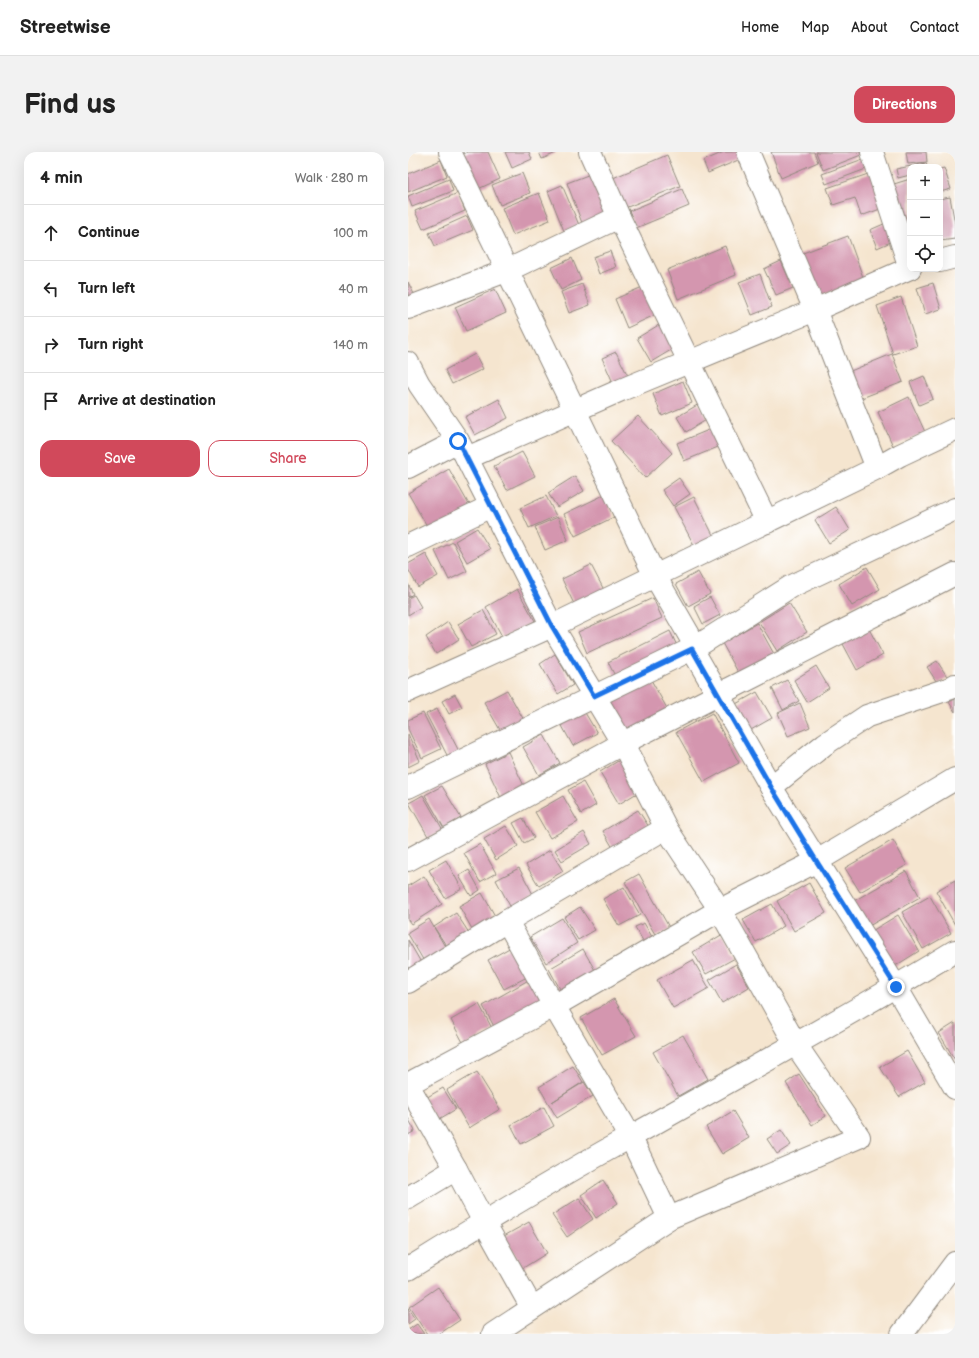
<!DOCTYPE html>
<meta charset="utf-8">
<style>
body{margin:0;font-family:"Balsamiq Sans",sans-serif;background:#f2f2f2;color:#222}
.controls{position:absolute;right:12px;top:12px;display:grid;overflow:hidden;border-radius:8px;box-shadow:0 4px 16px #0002}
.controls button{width:36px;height:36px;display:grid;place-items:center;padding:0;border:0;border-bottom:1px solid #e0e0e0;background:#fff;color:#222;font:20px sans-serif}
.stop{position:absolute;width:12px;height:12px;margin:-9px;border:3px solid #1a73e8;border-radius:50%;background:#fff}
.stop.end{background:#1a73e8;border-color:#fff;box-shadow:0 1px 4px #0008}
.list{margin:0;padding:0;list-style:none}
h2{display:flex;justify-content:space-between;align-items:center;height:52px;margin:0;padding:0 16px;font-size:17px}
h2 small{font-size:13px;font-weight:400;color:#767676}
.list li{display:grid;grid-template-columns:26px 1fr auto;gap:12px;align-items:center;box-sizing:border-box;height:56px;padding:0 16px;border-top:1px solid #e0e0e0}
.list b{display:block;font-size:15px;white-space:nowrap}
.list em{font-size:13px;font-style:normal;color:#767676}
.actions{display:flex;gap:8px;padding:12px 16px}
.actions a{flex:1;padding:9px 0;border:1px solid #d1495b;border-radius:12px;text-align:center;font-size:14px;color:#d1495b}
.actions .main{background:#d1495b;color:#fff}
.icon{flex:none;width:22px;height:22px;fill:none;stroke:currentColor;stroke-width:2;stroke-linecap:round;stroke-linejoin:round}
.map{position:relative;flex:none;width:547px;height:1182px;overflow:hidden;border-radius:12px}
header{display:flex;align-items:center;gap:24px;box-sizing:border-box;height:56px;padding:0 20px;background:#fff;border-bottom:1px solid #e0e0e0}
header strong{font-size:19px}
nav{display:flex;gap:22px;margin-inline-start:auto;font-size:14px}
.intro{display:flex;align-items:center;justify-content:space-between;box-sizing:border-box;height:96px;padding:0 24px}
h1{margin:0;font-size:28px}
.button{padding:10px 18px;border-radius:12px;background:#d1495b;color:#fff;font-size:14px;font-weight:700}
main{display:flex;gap:24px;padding:0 24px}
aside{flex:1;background:#fff;border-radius:12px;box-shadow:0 4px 16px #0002}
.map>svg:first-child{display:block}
.building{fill:#d496af}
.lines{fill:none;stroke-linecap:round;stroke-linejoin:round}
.minor-casing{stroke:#90887d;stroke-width:24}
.minor{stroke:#fff;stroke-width:22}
.route{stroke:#1a73e8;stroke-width:5}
</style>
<header>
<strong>Streetwise</strong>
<nav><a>Home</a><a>Map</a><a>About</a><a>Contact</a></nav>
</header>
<div class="intro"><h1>Find us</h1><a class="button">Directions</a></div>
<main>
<aside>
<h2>4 min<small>Walk · 280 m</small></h2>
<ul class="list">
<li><svg class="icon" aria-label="ahead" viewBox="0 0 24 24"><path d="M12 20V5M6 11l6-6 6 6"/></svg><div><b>Continue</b></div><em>100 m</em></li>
<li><svg class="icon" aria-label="left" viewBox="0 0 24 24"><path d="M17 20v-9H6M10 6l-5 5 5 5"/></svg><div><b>Turn left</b></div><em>40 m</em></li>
<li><svg class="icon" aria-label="right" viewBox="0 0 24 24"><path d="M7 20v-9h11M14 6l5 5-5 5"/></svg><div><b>Turn right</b></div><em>140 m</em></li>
<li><svg class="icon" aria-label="arrive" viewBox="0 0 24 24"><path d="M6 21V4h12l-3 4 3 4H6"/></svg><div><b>Arrive at destination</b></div></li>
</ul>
<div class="actions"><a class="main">Save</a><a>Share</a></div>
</aside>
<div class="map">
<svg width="547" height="1182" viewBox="0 0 547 1182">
<rect width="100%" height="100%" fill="#fff"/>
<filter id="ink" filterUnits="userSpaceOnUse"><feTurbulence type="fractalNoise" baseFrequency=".025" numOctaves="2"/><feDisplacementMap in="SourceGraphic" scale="8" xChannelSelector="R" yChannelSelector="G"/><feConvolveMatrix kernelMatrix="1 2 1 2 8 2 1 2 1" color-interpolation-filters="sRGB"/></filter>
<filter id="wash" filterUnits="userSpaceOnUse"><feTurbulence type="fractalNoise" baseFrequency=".012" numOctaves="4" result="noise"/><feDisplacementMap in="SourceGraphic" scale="16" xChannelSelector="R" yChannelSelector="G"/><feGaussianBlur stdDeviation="0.9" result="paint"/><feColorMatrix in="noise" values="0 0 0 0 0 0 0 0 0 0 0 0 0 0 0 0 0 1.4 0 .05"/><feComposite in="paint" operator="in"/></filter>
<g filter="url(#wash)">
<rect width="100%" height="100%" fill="#f5e5cf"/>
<g id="blocks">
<g class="building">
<polygon points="60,0 80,0 92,27 70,37 55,2"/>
<polygon points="97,0 121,0 124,7 104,16"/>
<polygon points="131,0 147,0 148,1 134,7"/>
<polygon points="316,0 332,0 335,6 300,21 295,9"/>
<polygon points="363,0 406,0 410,10 373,26"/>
<polygon points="408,0 452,0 453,3 415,18"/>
<polygon points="498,0 518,0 519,10 500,12"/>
<polygon points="259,3 272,34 217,56 205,26"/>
<polygon points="455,7 458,17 418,32 414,22"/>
<polygon points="33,8 39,24 0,40 0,22"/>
<polygon points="518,11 519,15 502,15 502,23 490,26 488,17"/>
<polygon points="536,16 543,37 532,40 532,17"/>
<polygon points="114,21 122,41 92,53 84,33"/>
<polygon points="185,21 200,61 174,71 159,31"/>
<polygon points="463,21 475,56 453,64 447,46 425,53 419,36"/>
<polygon points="41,27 45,39 4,55 0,44"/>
<polygon points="502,27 502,80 486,32"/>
<polygon points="154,33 171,73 156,79 140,39"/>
<polygon points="274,37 281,54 228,76 221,59"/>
<polygon points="50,41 57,59 15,77 7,59"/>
<polygon points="131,41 142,68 105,83 94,56"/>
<polygon points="542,45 547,72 547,87 532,89 532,47"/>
<polygon points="59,64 65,78 27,94 21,81"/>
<polygon points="478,71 485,89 469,96 462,78"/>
<polygon points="440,84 456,128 404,148 387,104"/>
<polygon points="317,94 328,123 270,147 259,118"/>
<polygon points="202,99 208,115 191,122 185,105"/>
<polygon points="164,106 173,128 153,138 143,116"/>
<polygon points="373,109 385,136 368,143 356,117"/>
<polygon points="352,122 364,155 344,163 331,130"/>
<polygon points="0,130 9,148 0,153"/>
<polygon points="525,131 533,157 517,162 509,136"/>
<polygon points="174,132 182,153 161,161 153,140"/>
<polygon points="239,133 251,161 219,176 207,147"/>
<polygon points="87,137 98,161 58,179 47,155"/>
<polygon points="493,145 509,194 485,202 469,154"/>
<polygon points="254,171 268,195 243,210 229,186"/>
<polygon points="208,200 222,228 207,235 194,206"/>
<polygon points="67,202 75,217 44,232 37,218"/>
<polygon points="484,202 495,230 451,247 440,220"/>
<polygon points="516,224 525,247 511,253 502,230"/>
<polygon points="275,229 284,251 254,264 245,242"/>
<polygon points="501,245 517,280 485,294 470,260"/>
<polygon points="91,247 100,266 67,283 57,265"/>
<polygon points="291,252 300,267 278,280 269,265"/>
<polygon points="230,264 264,301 237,326 203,289"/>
<polygon points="308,275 315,293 276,309 269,291"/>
<polygon points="114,300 127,324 99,338 86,314"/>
<polygon points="41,317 64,358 23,381 0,341"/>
<polygon points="167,324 176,339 149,355 140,341"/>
<polygon points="271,326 282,342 265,354 254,338"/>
<polygon points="196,343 206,365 167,384 156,362"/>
<polygon points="138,344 148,364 121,376 112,356"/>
<polygon points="286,345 306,385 287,395 266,355"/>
<polygon points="428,355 442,378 421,391 407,368"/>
<polygon points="150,365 160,388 137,398 127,375"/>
<polygon points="69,376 82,397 59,410 47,389"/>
<polygon points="45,390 59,419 41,428 27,399"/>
<polygon points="18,402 30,424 10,435 0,417 0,412"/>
<polygon points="183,413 196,438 166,452 154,427"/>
<polygon points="459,415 472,437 444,454 431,432"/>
<polygon points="290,420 302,442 280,454 268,432"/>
<polygon points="0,432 5,442 0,445"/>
<polygon points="109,437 127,469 95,486 78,455"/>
<polygon points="6,443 13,455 0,463 0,446"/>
<polygon points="302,445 312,463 295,472 286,454"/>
<polygon points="245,446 254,466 179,501 170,480"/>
<polygon points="381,451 399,480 369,499 351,470"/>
<polygon points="75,458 88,482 63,495 50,472"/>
<polygon points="40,470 51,487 28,502 18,485"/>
<polygon points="349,471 366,502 331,522 314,491"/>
<polygon points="461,477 475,503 449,518 435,492"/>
<polygon points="262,479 271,498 209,528 200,510"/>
<polygon points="147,502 165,533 150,542 132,512"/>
<polygon points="529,509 540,526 530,532 519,515"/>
<polygon points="408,514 421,536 399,550 386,528"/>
<polygon points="242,526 261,560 221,582 202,548"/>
<polygon points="379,528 391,549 375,558 364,536"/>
<polygon points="99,538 117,570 95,583 76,550"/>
<polygon points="349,540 364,566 341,579 326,553"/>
<polygon points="47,542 54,555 41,562 34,549"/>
<polygon points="547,547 547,560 541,550"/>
<polygon points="392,551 402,575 380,584 370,561"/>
<polygon points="29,557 53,603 42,609 18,562"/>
<polygon points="176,559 189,581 165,594 153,572"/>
<polygon points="15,561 33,597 14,606 0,577 0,568"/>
<polygon points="304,561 331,611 296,630 268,580"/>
<polygon points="0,582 12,609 0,615"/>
<polygon points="136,583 152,611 131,623 115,595"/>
<polygon points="100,600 117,636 94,648 77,612"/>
<polygon points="215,606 234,638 211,652 192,620"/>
<polygon points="175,630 188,653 173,662 160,638"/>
<polygon points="34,634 53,666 36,676 17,643"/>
<polygon points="15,643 35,678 21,686 1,651"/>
<polygon points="155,644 170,670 142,686 127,660"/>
<polygon points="230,658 241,675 205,696 195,679"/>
<polygon points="115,666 126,686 116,691 105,671"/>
<polygon points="98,674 110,694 88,708 76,687"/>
<polygon points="176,680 183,692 154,709 147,698"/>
<polygon points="485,688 499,713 452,740 437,716"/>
<polygon points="72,692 88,721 72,730 56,701"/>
<polygon points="142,698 155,719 131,734 118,713"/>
<polygon points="38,708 54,737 37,746 21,718"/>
<polygon points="111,716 126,744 103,756 88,728"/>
<polygon points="61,718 72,738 63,744 51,724"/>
<polygon points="498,719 512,745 459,775 444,750"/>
<polygon points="231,722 262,777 248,784 217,730"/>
<polygon points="16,724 34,752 3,772 0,768 0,734"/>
<polygon points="547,728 547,773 528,739"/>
<polygon points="401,731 418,761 386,779 369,749"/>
<polygon points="216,735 232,763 211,774 195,747"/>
<polygon points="74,741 91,771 68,784 51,754"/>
<polygon points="522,744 543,781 515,797 494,760"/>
<polygon points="364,752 376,774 348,790 335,768"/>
<polygon points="172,755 187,778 170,788 156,765"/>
<polygon points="48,761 65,787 43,801 26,775"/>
<polygon points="490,763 511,799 484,816 462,780"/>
<polygon points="154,766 169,791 138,811 122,785"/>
<polygon points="21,767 39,798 17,811 0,782 0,780"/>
<polygon points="236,771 247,790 238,794 227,775"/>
<polygon points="315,782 329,805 298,822 285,800"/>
<polygon points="0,788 15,814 0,823"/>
<polygon points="105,794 121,824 96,837 80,808"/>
<polygon points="175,797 192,827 157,846 141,817"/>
<polygon points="285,808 301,836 265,856 249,828"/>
<polygon points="328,812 341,835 314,851 301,828"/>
<polygon points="124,826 139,851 89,880 75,854"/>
<polygon points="206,847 228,884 194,903 173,866"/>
<polygon points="71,852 85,878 57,894 43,868"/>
<polygon points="547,871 547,908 531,881"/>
<polygon points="275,883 300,927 270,944 245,900"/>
<polygon points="499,899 517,930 491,945 472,915"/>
<polygon points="165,914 175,930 144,950 176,930 185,944 149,966 131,935"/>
<polygon points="69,920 92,957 61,976 39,938"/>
<polygon points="391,922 418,964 404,973 378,931"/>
<polygon points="35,936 48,957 28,969 16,947"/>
<polygon points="136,955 146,974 113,992 103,973"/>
<polygon points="325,959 341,986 314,1002 298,975"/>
<polygon points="0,966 7,979 0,983"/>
<polygon points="373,978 383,993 369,1002 359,987"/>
<polygon points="195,1028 210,1051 188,1066 173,1043"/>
<polygon points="171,1046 185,1067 159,1085 144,1063"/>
<polygon points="121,1070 139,1101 115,1116 96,1084"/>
<polygon points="30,1135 52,1168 31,1182 19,1182 1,1155"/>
<polygon points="0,1157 7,1167 0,1172"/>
<polygon points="9,1172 16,1182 0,1182 0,1178"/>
</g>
</g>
</g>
<g filter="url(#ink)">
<use href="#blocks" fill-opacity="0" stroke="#90887d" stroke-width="1"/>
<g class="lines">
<defs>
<g id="minor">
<polyline points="42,0 247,424 288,495"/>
<polyline points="182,0 211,65 359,370"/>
<polyline points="340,0 407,158 469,316"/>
<polyline points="464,0 502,116"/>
<polyline points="532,109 547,105"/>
<polyline points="0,156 98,119 211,65"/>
<polyline points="0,211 11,232 50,289"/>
<polyline points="59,306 213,238 407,158 502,116"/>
<polyline points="0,315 50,289 144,474 0,539"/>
<polyline points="0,394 83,354"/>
<polyline points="284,497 363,635 417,592 459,564 543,536 547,533"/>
<polyline points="0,635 288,495 382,435 547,357"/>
<polyline points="363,635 409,709 547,627"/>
<polyline points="0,708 223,587 547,422"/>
<polyline points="99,769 146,854 222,984 261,1066"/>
<polyline points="0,830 99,769 258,676"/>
<polyline points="0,932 146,854 312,758 409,709 488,835 547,936"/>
<polyline points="0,933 48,1017 76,1070 124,1156"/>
<polyline points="0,1046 48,1017"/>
<path d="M 0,1117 C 74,1071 148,1026 224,984 C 332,923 441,864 547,799"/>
<polyline points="85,1182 261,1066 451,985 388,893 312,758 258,676 215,592 144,474 469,316 492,303 547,277"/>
<polyline points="494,1182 547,1111"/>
</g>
</defs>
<use href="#minor" class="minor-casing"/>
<use href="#minor" class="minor"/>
</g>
</g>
<g class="lines" filter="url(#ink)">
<polyline class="route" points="50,289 144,474 186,544 284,497 363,635 409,710 488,835"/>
</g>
</svg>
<div class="controls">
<button>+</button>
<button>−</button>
<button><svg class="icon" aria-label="locate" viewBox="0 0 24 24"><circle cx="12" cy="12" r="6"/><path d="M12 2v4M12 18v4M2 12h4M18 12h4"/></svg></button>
</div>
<div class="stop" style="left:50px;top:289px"></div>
<div class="stop end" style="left:488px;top:835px"></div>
</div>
</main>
